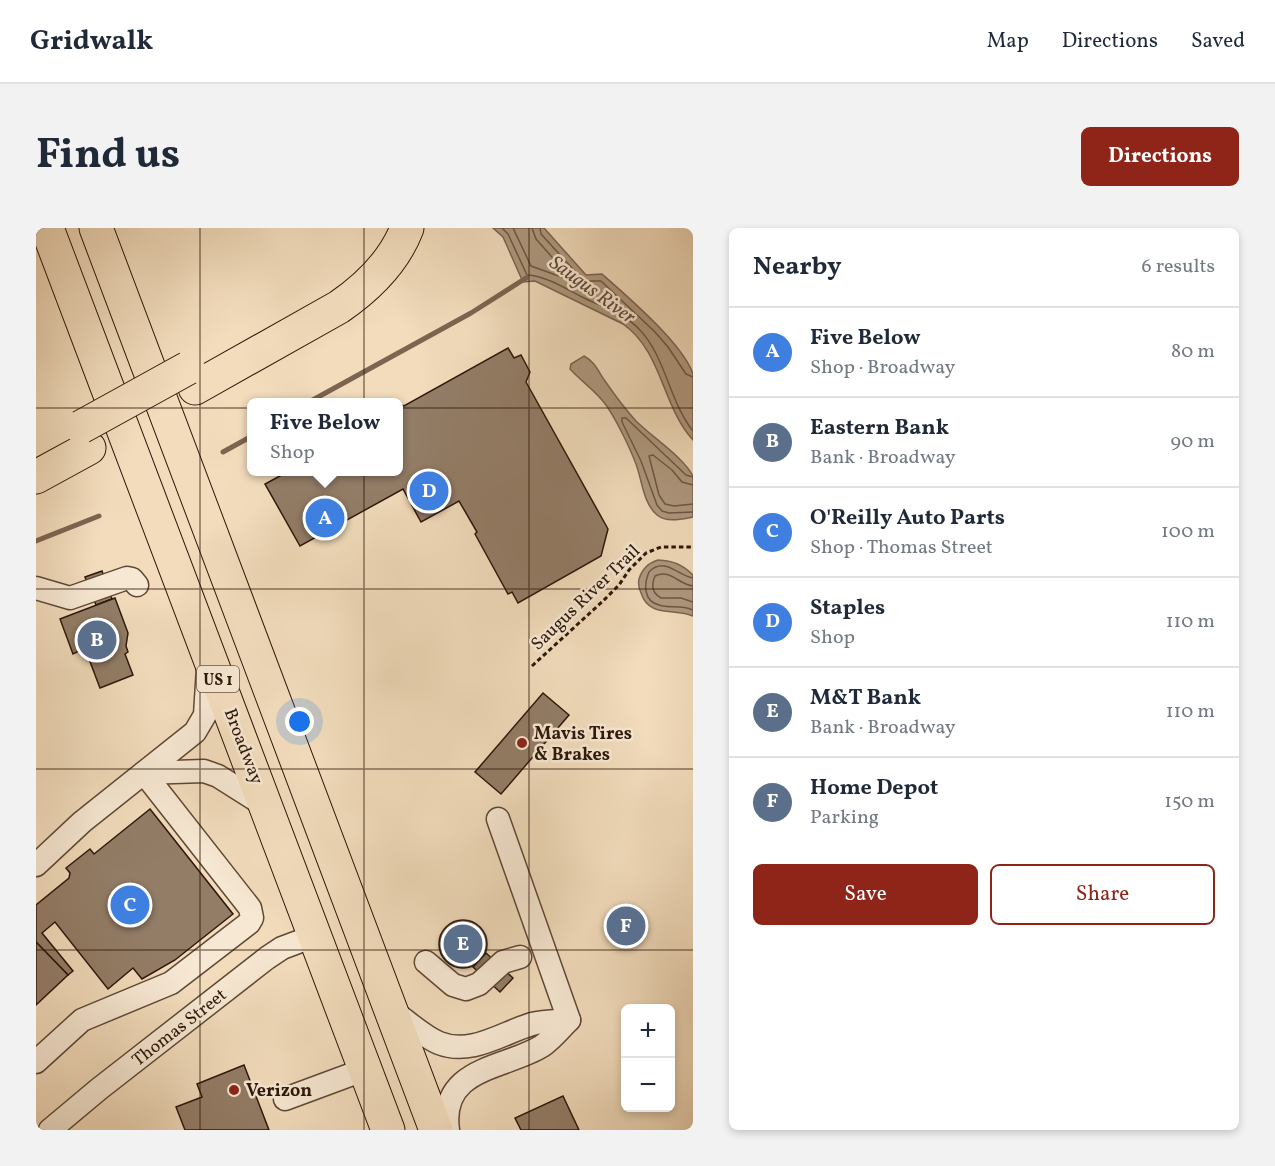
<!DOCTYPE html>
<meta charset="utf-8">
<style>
body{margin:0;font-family:Vollkorn,serif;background:#f2f2f3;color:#1f2937}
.controls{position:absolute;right:18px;bottom:18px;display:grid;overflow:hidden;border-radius:9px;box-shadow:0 3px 9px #0003}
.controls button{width:54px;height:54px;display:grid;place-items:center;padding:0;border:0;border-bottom:2px solid #e0e1e3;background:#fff;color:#1f2937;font:30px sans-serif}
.you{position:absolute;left:264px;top:494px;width:21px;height:21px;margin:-15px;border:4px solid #fff;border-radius:50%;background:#1a73e8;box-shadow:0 0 0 9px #1a73e833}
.badge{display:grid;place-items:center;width:39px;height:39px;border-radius:50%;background:#8f2418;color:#fff;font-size:20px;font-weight:700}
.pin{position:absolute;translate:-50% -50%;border:3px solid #fff;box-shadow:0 2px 6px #0006}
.popup{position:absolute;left:211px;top:170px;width:156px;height:78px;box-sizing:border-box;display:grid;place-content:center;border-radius:9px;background:#fff;filter:drop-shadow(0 2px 4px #0005);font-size:20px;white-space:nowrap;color:#747a83}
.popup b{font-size:22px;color:#1f2937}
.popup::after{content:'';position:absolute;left:50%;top:100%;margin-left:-12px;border:12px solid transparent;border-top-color:#fff}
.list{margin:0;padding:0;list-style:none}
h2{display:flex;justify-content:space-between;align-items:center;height:78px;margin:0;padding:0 24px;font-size:26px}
h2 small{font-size:20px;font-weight:400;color:#747a83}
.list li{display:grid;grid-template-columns:39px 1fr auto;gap:18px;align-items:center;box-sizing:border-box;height:90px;padding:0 24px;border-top:2px solid #e0e1e3}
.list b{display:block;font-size:22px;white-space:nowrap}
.list p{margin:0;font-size:20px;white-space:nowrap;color:#747a83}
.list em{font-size:20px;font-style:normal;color:#747a83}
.actions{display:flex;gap:12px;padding:18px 24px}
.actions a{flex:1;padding:14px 0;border:2px solid #8f2418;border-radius:9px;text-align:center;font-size:21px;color:#8f2418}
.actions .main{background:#8f2418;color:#fff}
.map{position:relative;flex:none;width:657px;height:902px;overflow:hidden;border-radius:9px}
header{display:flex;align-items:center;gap:36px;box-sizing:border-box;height:84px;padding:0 30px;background:#fff;border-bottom:2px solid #e0e1e3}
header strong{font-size:28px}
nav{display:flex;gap:33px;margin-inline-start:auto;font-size:21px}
.intro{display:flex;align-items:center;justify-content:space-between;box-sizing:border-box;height:144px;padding:0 36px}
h1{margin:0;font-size:42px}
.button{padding:15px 27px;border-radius:9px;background:#8f2418;color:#fff;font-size:21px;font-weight:700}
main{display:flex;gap:36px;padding:0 36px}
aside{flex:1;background:#fff;border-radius:9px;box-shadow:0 3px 9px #0003}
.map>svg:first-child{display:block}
.water{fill:#af997f;stroke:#7b6550;stroke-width:1.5}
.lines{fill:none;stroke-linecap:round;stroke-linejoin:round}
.shore{stroke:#6e5844;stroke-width:1.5}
.stream{stroke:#7b6550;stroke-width:5}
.building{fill:#937d67;stroke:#2d170a;stroke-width:1.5}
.minor-casing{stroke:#5e4836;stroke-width:25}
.highway-casing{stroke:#2d170a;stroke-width:35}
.path{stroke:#2d170a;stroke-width:3;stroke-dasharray:4.5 3;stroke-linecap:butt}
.minor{stroke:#f7e8d3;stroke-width:22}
.highway{stroke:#f2dcbc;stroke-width:33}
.highway-bridge-casing{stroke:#2d170a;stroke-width:35;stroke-linecap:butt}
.highway-bridge{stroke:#f2dcbc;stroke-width:33}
.grid{fill:none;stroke:#2d170a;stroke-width:1.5;stroke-opacity:0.55}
.poi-dot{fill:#8f2418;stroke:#f7e8d3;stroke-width:2}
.labels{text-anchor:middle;stroke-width:5;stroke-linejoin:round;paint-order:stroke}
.shield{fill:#f7e8d3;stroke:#6a5646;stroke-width:1.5}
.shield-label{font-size:16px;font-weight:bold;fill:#2d170a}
.street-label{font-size:18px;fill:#2d170a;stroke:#f7e8d3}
.poi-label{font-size:18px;font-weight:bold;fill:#2d170a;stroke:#f7e8d3;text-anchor:start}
.water-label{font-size:20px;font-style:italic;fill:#614b39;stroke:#f7e8d3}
</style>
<header>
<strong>Gridwalk</strong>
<nav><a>Map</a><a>Directions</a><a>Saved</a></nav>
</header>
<div class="intro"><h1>Find us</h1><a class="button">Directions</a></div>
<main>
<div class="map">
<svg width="657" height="902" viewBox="0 0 657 902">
<rect width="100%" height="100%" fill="#f2dcbc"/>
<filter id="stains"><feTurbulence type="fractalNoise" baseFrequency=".00333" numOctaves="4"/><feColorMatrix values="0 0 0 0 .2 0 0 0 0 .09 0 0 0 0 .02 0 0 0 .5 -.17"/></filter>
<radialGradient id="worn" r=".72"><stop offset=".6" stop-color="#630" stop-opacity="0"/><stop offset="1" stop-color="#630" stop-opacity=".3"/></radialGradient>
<g class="water">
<path d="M 457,0 L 508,0 L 550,47 L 566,46 C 591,68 647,116 657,146 C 657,157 657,198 657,212 C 626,178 626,123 587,96 L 499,53 L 487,54 L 467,9 Z"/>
<path d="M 548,128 C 559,134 562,143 569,153 C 578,166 589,181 600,193 C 616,209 647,229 657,248 L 657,289 C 646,291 631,295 621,287 C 607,275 606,252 600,236 C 594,220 580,191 570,177 C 560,163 546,154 534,141 L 535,136 Z"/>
<path d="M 622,332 C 637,333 646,336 657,347 L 657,388 C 638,380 613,390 605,365 C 603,361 602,356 603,351 C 606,341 612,335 622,332 Z"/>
</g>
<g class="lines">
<g class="shore">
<path d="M 466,0 L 472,6 L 491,47 C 510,48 529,60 546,69 C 564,78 589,86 603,101 C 630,129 633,173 657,203"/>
<polyline points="477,0 495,38 531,51 531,46 500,11 496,0"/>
<polyline points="504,0 505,6 546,51 550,53 565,53 619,104 632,119 650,146 657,149"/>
<polyline points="657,249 650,247 590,190 586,190 586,194 605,233 621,277 626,283 633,285 657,284"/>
<polyline points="657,257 646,254 636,242 617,227 613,228 623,267 629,276 638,278 657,276"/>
<path d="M 657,350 C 642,348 629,328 613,344 C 608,356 607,373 623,377 C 634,381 644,376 657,382"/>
<path d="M 657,358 C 643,357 634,340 619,348 C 615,357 616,365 625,370 L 645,370 L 657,374"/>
</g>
<g class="stream">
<polyline points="273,174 435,85 490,50"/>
<polyline points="187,224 216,208"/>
<polyline points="0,313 63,288"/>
</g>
</g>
<g class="building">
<polygon points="472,120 478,130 485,127 494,144 490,154 572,301 565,328 482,375 476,364 472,366 439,306 441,304 423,273 385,294 367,261 264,318 229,256 251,244 362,244 362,175 368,178"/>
<polygon points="66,343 76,371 60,377 49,349"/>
<polygon points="79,370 92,405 90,418 92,424 89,426 97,447 64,460 53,431 55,430 45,422 37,426 24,391"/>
<polygon points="507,465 533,487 465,566 439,544"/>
<polygon points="114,581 197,686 139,732 106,751 97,740 72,761 19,694 6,705 37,743 32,747 0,714 0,677 33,650 34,645 30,640 54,621 58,626"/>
<circle cx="427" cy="716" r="24"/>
<polygon points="0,714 32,747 0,777"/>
<polygon points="450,725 477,750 464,764 437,739"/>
<polygon points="208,837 233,902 149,902 140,879 166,869 161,856"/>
<polygon points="527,868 543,902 485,902 479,890"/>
</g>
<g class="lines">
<defs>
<g id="minor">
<polyline points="0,360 34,370 91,350 96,351 101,357"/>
<polyline points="108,545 168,543 182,548 231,579"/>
<polyline points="462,591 533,792"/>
<polyline points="0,637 46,594 159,504 169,487 172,440"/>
<polyline points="390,734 417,757 430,761 443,756 467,734 484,729"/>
<path d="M 354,781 C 370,792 386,808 403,815 C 435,828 466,805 496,796 C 508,793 521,793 533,792 C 524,801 516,811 506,818 C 469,841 403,839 412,902"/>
<polyline points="0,834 46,792 135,755 213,695 216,690 214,680 108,545"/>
<polyline points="249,871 330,841"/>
<polyline points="14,902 63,861 231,730 246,720 278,708"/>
</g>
<g id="highway">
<polyline points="11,0 352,902"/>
<polyline points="60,0 400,902"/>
<path d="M 159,160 L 303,79 C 332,59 358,34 371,0"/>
<polyline points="0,249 53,220"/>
</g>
</defs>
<use href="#minor" class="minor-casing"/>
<use href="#highway" class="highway-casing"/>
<polyline class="path" points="496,438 567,373 583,357 593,342 610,325 625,319 657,319"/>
<use href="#minor" class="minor"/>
<use href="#highway" class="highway"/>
<defs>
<polyline id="highway-bridge" points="45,199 152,140"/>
</defs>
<use href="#highway-bridge" class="highway-bridge-casing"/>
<use href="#highway-bridge" class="highway-bridge"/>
</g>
<path class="grid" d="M 164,0 L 164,902M 328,0 L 328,902M 493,0 L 493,902M 0,180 L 657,180M 0,361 L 657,361M 0,541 L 657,541M 0,722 L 657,722"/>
<g class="poi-dot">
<circle cx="486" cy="515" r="6"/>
<circle cx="198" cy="862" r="6"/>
</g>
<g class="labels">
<rect class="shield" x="161" y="438" width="42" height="26" rx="4.5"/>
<g class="shield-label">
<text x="182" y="457">US 1</text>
</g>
<g class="street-label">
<text transform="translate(549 369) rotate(-44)" y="6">Saugus River Trail</text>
<text transform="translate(208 518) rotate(69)" y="6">Broadway</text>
<text transform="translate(143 799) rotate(-38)" y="6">Thomas Street</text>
</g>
<g class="poi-label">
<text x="498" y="511">Mavis Tires<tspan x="498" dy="21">&amp; Brakes</tspan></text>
<text x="210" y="868">Verizon</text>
</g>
<g class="water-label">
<text transform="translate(557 61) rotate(36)" y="7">Saugus River</text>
</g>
</g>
<rect width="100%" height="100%" filter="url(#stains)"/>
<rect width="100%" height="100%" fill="url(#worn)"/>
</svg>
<div class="controls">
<button>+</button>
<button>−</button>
</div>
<div class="you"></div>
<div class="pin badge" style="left:289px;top:290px;background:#3f7fe0">A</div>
<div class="popup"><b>Five Below</b>Shop</div>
<div class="pin badge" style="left:61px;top:412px;background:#5c6f8a">B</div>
<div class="pin badge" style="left:94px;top:677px;background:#3f7fe0">C</div>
<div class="pin badge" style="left:393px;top:263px;background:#3f7fe0">D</div>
<div class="pin badge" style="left:427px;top:716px;background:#5c6f8a">E</div>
<div class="pin badge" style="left:590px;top:698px;background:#5c6f8a">F</div>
</div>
<aside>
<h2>Nearby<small>6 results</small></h2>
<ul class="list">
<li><span class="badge" style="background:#3f7fe0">A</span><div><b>Five Below</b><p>Shop · Broadway</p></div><em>80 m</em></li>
<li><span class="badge" style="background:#5c6f8a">B</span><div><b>Eastern Bank</b><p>Bank · Broadway</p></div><em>90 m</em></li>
<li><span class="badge" style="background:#3f7fe0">C</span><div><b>O'Reilly Auto Parts</b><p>Shop · Thomas Street</p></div><em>100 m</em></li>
<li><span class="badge" style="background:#3f7fe0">D</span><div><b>Staples</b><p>Shop</p></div><em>110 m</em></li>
<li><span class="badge" style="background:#5c6f8a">E</span><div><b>M&amp;T Bank</b><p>Bank · Broadway</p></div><em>110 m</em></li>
<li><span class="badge" style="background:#5c6f8a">F</span><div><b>Home Depot</b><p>Parking</p></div><em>150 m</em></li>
</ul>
<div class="actions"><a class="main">Save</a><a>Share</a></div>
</aside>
</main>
